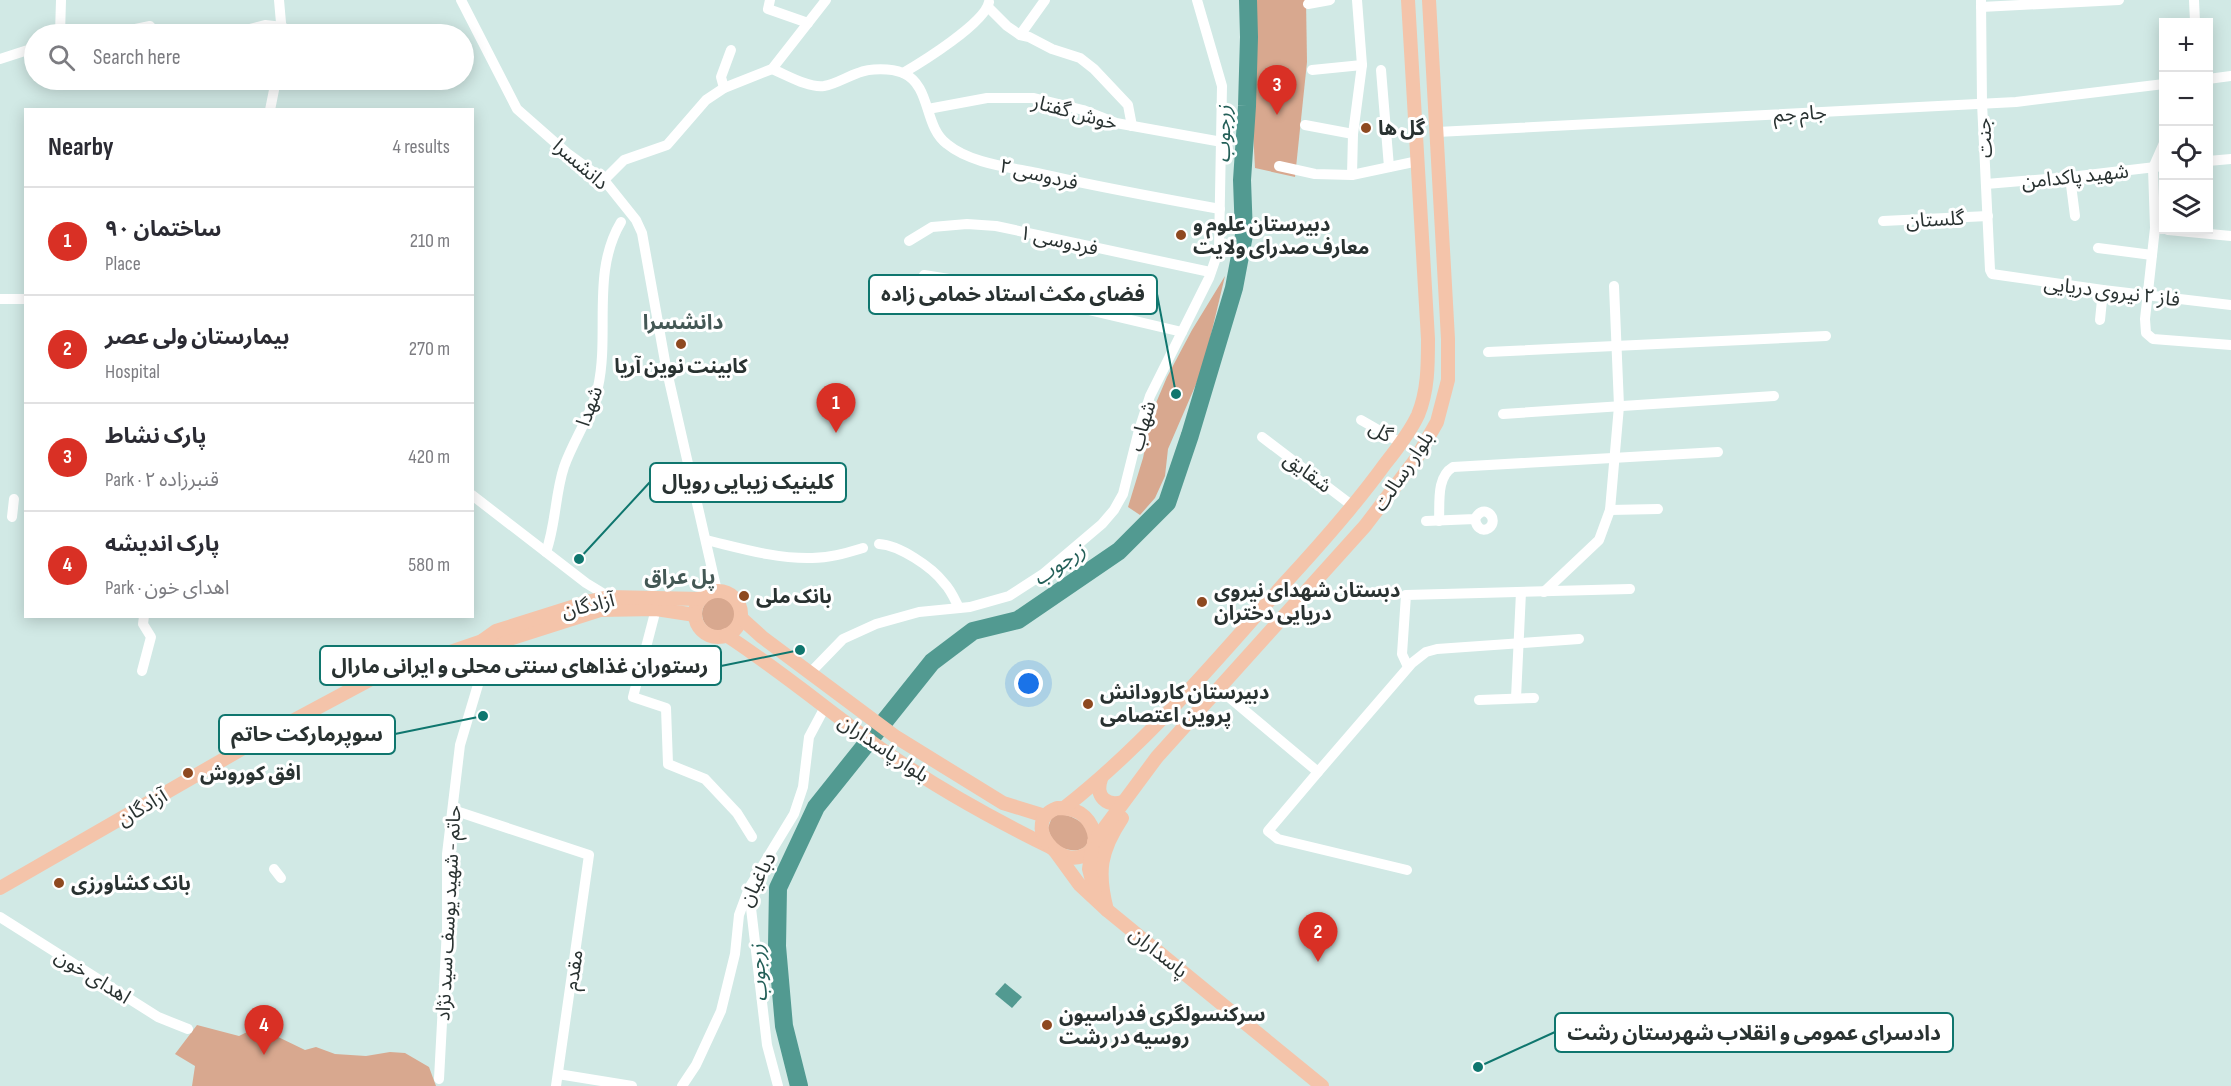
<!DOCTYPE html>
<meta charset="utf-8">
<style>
body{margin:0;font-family:"Sofia Sans Condensed","Noto Sans Arabic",sans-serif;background:#f7f7f7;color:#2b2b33}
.controls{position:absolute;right:18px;top:18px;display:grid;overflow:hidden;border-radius:0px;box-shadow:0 3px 15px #0003}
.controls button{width:54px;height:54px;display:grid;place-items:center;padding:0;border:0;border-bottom:2px solid #e1e1e2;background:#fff;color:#2b2b33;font:30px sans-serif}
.you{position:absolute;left:1029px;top:684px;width:21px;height:21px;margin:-15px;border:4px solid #fff;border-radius:50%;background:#1a73e8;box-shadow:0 0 0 9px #1a73e833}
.badge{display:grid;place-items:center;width:39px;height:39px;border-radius:50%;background:#d93025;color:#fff;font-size:20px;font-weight:700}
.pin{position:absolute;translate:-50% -50px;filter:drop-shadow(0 2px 3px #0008)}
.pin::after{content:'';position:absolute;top:32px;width:21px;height:18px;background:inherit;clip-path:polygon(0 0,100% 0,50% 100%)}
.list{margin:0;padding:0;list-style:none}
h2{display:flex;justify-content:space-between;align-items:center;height:78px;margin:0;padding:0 24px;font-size:26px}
h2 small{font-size:20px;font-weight:400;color:#7c7c81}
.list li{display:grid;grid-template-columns:39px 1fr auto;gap:18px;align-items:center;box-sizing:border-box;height:108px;padding:0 24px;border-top:2px solid #e1e1e2}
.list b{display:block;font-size:22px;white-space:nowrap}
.list p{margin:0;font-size:20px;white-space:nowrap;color:#7c7c81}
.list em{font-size:20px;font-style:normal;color:#7c7c81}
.icon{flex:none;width:33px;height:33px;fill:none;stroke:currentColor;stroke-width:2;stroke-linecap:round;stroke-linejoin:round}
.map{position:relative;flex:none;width:2231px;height:1086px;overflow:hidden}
.search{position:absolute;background:#fff;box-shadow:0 3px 15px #0003;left:24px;top:24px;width:450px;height:66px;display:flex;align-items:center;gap:15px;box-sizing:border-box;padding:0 21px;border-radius:33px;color:#7c7c81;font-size:22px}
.panel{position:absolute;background:#fff;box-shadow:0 3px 15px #0003;left:24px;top:108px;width:450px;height:510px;border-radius:0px}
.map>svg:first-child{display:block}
.green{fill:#d8a88f}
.water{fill:#529a91}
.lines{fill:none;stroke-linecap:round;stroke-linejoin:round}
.river{stroke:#529a91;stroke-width:18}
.minor{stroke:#fff;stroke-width:10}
.major{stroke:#f4c4aa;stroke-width:14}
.poi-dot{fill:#8e4920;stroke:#fff;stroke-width:2}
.labels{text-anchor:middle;stroke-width:6;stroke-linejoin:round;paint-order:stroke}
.street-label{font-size:20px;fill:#293231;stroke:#fff}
.poi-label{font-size:20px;font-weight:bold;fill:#293231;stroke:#fff;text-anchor:start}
.water-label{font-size:21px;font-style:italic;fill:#235f58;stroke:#fff}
.neighbourhood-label{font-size:21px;font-weight:bold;fill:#445855;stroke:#fff}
.leader{fill:none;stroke:#0f766e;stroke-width:2}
.callout-dot{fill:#0f766e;stroke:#fff;stroke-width:2}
.callout{fill:#fff;stroke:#0f766e;stroke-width:2}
.callout-label{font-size:21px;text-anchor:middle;font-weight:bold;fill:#293231}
</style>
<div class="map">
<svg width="2231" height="1086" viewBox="0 0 2231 1086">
<rect width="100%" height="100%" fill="#d1e9e5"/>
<g class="green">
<polygon points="1246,0 1306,0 1307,62 1295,177 1255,168"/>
<polygon points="1225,276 1203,368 1168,449 1165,476 1155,498 1140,515 1128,507 1143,458 1153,410 1167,377 1192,330"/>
<circle cx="719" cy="614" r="17"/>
<path d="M 1060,814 C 1073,815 1098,828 1087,844 C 1081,855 1059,850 1053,841 C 1051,837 1049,832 1048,828 L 1052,817 Z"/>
<polygon points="197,1025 239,1036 251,1030 274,1035 305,1050 316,1047 335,1054 366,1056 390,1052 405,1053 429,1067 436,1086 192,1086 195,1066 175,1054"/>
</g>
<polygon class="water" points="1005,983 1022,997 1012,1008 995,994"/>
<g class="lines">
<polyline class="river" points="799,1086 784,1026 777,946 778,888 816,807 932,662 973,631 1018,620 1119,551 1167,503 1190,435 1234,288 1244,235 1242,180 1247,106 1249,37 1248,0"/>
<g class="minor">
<polyline points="279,0 282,34"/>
<polyline points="461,0 517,109 567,153 604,180 636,220 642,233 666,367 717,591"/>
<polyline points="770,0 768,9 808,23"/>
<polyline points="1981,0 1982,103 1990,270 1992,274 2103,290 2231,305"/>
<polyline points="2194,0 2195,22"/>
<polyline points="1308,4 1330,0"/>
<polyline points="988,7 1007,26 1020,35 1029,37 1052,49 1080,58 1094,69 1128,105 1132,126"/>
<polyline points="1981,7 2119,0"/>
<polyline points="60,34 61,0"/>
<polyline points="111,34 150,26 156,34"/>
<polyline points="230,34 265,25 283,27"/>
<polyline points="1020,35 1045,0"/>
<polyline points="0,59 34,48"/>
<path d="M 772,69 C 787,75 808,88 824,86 C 836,84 846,77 858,73 C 870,68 891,68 903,73 C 932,86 923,126 947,144 C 970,163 1008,167 1037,173 C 1098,187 1159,198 1220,209"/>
<polyline points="1312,70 1362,65"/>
<polyline points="1381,70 1389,167"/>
<path d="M 903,73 C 922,62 985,23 989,2"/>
<polyline points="2208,79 2231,76"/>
<polyline points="724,88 721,77 731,50"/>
<polyline points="928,109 987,98 1034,98 1083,110 1116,123 1222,142"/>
<polyline points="270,110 276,80"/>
<polyline points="1305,125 1353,134"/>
<polyline points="1437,132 2016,102 2164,84"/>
<polyline points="2164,143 2153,168 2155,228 2145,319 2146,333 2153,339 2231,345"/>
<polyline points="2208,161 2231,159"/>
<polyline points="1279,166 1315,174 1352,175 1418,161"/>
<polyline points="1352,175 1353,134 1362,65 1357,0"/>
<polyline points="2070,177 2075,216"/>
<polyline points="604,180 624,160 667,145 706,100 724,88 772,69 826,0"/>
<polyline points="1986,184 2070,177 2164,166"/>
<polyline points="1883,221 1988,216"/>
<polyline points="2168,230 2231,236"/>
<polyline points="909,241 932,227 967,224 996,226 1210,272"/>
<polyline points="2098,248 2152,255"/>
<polyline points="924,275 974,283 1182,332"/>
<polyline points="0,299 26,299"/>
<polyline points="2100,320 2103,290"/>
<polyline points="1488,352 1826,336"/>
<polyline points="1503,414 1774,396"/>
<polyline points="1361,420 1401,443"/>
<polyline points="1262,437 1354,507"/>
<polyline points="472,495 586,583 609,597"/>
<polyline points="1610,510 1658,509"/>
<polyline points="12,517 14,499"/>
<path d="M 1426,521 L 1475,519 C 1484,501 1500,520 1489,528 C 1481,533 1476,526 1475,519"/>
<path d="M 1439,521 C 1440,503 1436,477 1453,467 L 1718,452"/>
<path d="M 706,540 C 740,548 776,559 812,558 C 830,558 846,553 863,548"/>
<path d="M 879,544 C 899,545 932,567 944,583 C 951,590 955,600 959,608"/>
<path d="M 546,552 C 556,524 555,494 564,467 C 573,441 592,414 598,387 C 610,333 591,272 621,222"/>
<polyline points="1544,592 1599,540 1610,510 1619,406 1614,286"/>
<polyline points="656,609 633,697 666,708 668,764 705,779 737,813 752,837"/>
<polyline points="1408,667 1402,654 1406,595 1630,589"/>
<polyline points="142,671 151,637 143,624 144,616"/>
<polyline points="810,673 843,639 876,624 919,612 970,607 1009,596 1043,574 1102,524 1114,510 1123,494 1139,430 1150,396 1209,278 1219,249 1222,86 1197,0"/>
<polyline points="1218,688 1318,772 1412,663 1426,652 1437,649 1579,639"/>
<polyline points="1516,698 1521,592"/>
<polyline points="1479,700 1534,698"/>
<polyline points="1318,772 1268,831 1278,839 1407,870"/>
<polyline points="453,810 589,855 556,1086"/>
<polyline points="274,869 281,878"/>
<polyline points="749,891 767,1045 778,1086"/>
<polyline points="0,917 158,1017 188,1029"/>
<polyline points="558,1074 632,1086"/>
<polyline points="439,1079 447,929 447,854 460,745 480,678 482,641"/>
<polyline points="682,1086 696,1065 721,1011 735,954 739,915 749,888 794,814 803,787 809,737 825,707"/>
</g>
<g class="major">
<circle cx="718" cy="614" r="23"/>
<polyline points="741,618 762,637 896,737 1003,803 1045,816"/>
<path d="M 726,635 C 781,671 831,713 884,751 C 937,788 993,819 1050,847"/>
<polyline points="482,641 497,643 600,610 656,609 695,615"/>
<path d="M 1101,779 C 1095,796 1106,807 1123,802"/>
<path d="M 1057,808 C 1065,808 1073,809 1080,813 C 1092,821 1102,842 1088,853 C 1060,873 1019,822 1057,808 Z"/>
<path d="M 1064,808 C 1146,744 1214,663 1283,585 C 1319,546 1354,507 1385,464 C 1397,449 1410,432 1418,415 C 1428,391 1428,365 1428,339 L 1408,0"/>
<path d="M 1122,818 C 1100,851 1097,872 1107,910 L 1322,1086"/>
<polyline points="1094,842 1157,757 1365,526 1416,459 1437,422 1448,380 1448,339 1429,0"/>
<polyline points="1092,849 1089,869 1095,892"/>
<polyline points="1055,851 1079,884 1107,910"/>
<polyline points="0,888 259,739 371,679 482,641 496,631 591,601 609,597 701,599"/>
</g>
</g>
<g class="poi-dot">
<circle cx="1366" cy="128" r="6"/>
<circle cx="1181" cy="235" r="6"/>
<circle cx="681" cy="344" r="6"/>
<circle cx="744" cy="596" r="6"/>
<circle cx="1202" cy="602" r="6"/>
<circle cx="1088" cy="704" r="6"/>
<circle cx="188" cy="773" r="6"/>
<circle cx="59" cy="883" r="6"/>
<circle cx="1047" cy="1025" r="6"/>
</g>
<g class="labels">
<g class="street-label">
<text transform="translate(1075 112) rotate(15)" y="7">خوش گفتار</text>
<text transform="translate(1800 113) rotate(-3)" y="7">جام جم</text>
<text transform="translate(1984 138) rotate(-93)" y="7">جنت</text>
<text transform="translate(581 164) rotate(41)" y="7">دانشسرا</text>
<text transform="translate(1039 174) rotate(13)" y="7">فردوسی ۲</text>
<text transform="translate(2075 176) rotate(-6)" y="7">شهید پاکدامن</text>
<text transform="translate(1935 219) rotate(-3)" y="7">گلستان</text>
<text transform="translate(1059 240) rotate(12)" y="7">فردوسی ۱</text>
<text transform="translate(2112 291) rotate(7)" y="7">فاز ۲ نیروی دریایی</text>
<text transform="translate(589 406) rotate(-70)" y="7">شهدا</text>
<text transform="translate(1142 426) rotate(-74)" y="7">شهاب</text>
<text transform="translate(1381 431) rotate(30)" y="7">گل</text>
<text transform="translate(1403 471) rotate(-56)" y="7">بلوار رسالت</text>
<text transform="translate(1308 472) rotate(37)" y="7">شقایق</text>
<text transform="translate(588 605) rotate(-13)" y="7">آزادگان</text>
<text transform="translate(884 748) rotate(34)" y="7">بلوار پاسداران</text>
<text transform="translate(142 807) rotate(-30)" y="7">آزادگان</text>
<text transform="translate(757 879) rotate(-63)" y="7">دباغیان</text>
<text transform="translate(448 913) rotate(-87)" y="7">حاتم - شهید یوسف سید نژاد</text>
<text transform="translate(1159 952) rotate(39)" y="7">پاسداران</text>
<text transform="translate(573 970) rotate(-82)" y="7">مقدم</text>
<text transform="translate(93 976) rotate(32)" y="7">اهدای خون</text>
</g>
<g class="poi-label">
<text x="1378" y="135">گل ها</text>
<text x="1193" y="231">دبیرستان علوم و<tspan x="1193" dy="23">معارف صدرای ولایت</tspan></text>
<text x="681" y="373" text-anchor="middle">کابینت نوین آریا</text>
<text x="1214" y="597">دبستان شهدای نیروی<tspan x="1214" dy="23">دریایی دختران</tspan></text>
<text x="756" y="603">بانک ملی</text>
<text x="1100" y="699">دبیرستان کارودانش<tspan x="1100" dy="23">پروین اعتصامی</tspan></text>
<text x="200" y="780">افق کوروش</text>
<text x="71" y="890">بانک کشاورزی</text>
<text x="1059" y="1021">سرکنسولگری فدراسیون<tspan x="1059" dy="23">روسیه در رشت</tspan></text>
</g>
<g class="water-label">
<text transform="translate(1223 134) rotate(-89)" y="7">زرجوب</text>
<text transform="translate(1059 564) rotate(-34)" y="7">زرجوب</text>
<text transform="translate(758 973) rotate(-94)" y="7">زرجوب</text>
</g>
<g class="neighbourhood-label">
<text x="683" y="329">دانشسرا</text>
<text x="680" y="584">پل عراق</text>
</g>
</g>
<path class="leader" d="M1176 394L1157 294M579 559L650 482M800 650L721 666M483 716L395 734M1478 1067L1555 1032"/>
<g class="callout-dot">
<circle cx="1176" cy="394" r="6"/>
<circle cx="579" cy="559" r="6"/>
<circle cx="800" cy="650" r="6"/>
<circle cx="483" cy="716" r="6"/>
<circle cx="1478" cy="1067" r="6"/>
</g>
<g class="callout">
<rect x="869" y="275" width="288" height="39" rx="6"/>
<rect x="650" y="463" width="196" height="39" rx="6"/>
<rect x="320" y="646" width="401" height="39" rx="6"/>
<rect x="219" y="715" width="176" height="39" rx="6"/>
<rect x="1555" y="1013" width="398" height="39" rx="6"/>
</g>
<g class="callout-label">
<text x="1013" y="301">فضای مکث استاد خمامی زاده</text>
<text x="748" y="489">کلینیک زیبایی رویال</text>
<text x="520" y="673">رستوران غذاهای سنتی محلی و ایرانی مارال</text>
<text x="307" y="741">سوپرمارکت حاتم</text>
<text x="1754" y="1040">دادسرای عمومی و انقلاب شهرستان رشت</text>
</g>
</svg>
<div class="controls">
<button>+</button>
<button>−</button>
<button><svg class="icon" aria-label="locate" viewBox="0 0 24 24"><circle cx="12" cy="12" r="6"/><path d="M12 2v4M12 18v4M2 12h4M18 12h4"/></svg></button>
<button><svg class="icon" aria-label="layers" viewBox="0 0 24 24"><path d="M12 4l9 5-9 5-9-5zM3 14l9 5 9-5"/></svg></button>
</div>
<div class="you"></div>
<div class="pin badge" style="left:836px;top:433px">1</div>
<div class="pin badge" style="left:1318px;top:962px">2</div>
<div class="pin badge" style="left:1277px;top:115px">3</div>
<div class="pin badge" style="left:264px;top:1055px">4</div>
<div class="search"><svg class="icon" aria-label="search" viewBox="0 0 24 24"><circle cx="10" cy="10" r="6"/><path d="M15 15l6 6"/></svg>Search here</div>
<section class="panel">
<h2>Nearby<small>4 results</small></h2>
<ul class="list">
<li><span class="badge">1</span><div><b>ساختمان ۹۰</b><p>Place</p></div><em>210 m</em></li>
<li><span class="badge">2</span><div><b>بیمارستان ولی عصر</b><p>Hospital</p></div><em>270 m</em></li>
<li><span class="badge">3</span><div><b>پارک نشاط</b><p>Park · قنبرزاده ۲</p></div><em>420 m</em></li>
<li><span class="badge">4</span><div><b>پارک اندیشه</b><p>Park · اهدای خون</p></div><em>580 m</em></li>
</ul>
</section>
</div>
